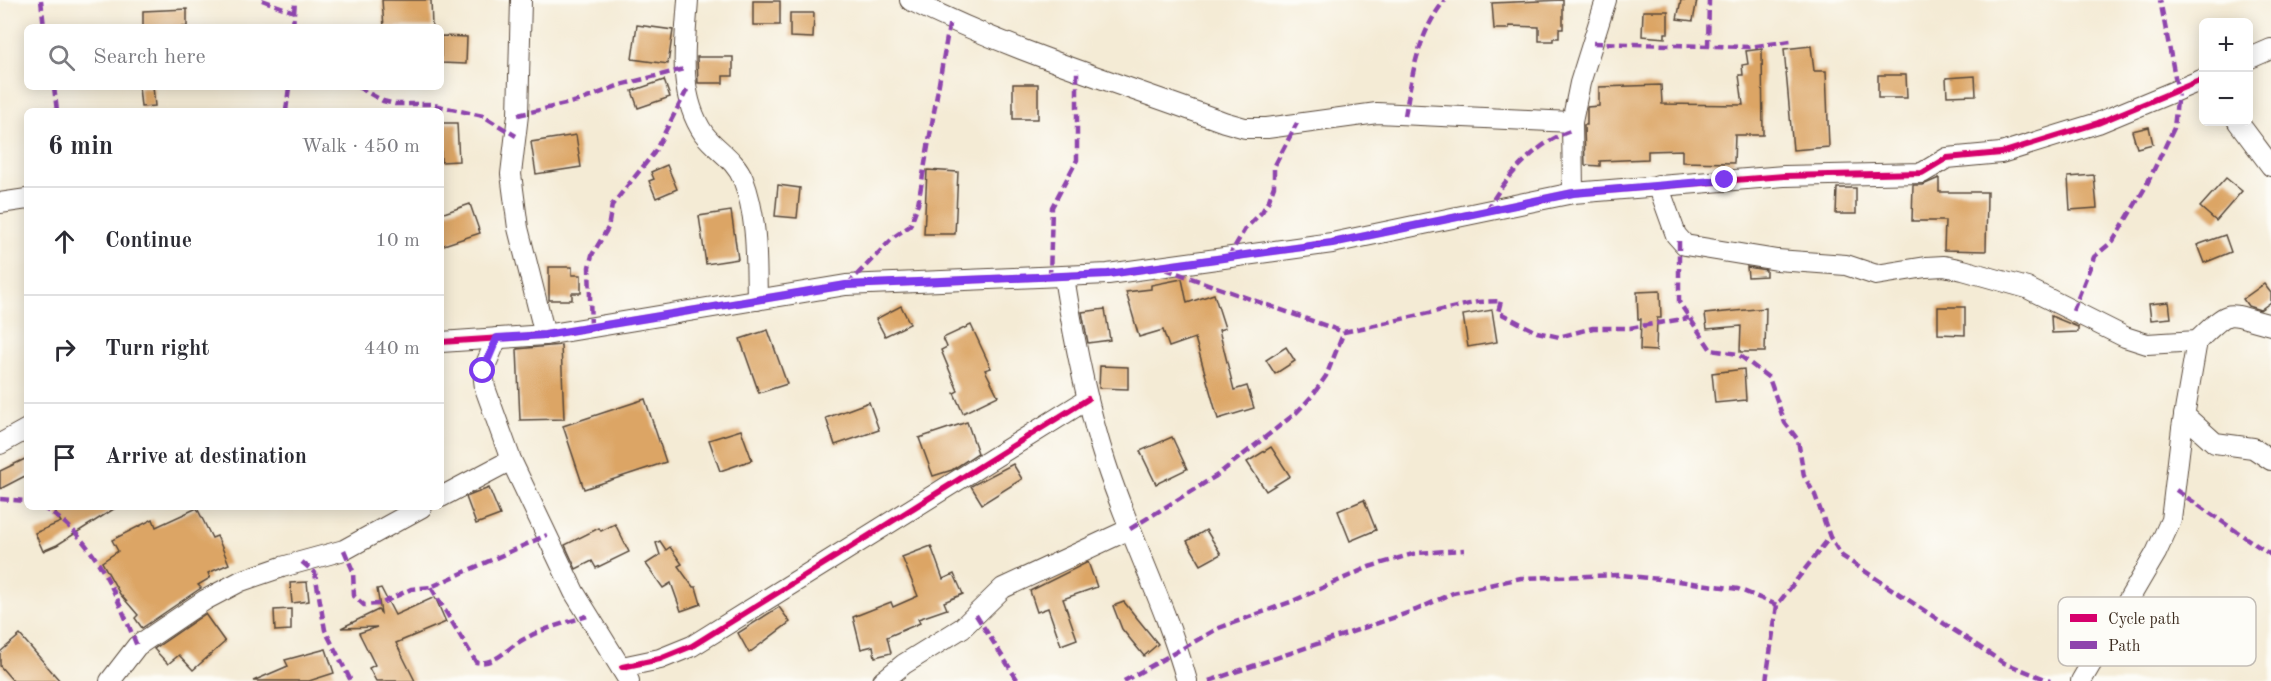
<!DOCTYPE html>
<meta charset="utf-8">
<style>
body{margin:0;font-family:"Old Standard TT",serif;background:#f7f7f7;color:#2b2b33}
.controls{position:absolute;right:18px;top:18px;display:grid;overflow:hidden;border-radius:9px;box-shadow:0 3px 15px #0003}
.controls button{width:54px;height:54px;display:grid;place-items:center;padding:0;border:0;border-bottom:2px solid #e1e1e2;background:#fff;color:#2b2b33;font:30px sans-serif}
.stop{position:absolute;width:18px;height:18px;margin:-14px;border:4px solid #7c3aed;border-radius:50%;background:#fff}
.stop.end{background:#7c3aed;border-color:#fff;box-shadow:0 2px 6px #0008}
.list{margin:0;padding:0;list-style:none}
h2{display:flex;justify-content:space-between;align-items:center;height:78px;margin:0;padding:0 24px;font-size:26px}
h2 small{font-size:20px;font-weight:400;color:#7c7c81}
.list li{display:grid;grid-template-columns:39px 1fr auto;gap:18px;align-items:center;box-sizing:border-box;height:108px;padding:0 24px;border-top:2px solid #e1e1e2}
.list b{display:block;font-size:22px;white-space:nowrap}
.list em{font-size:20px;font-style:normal;color:#7c7c81}
.icon{flex:none;width:33px;height:33px;fill:none;stroke:currentColor;stroke-width:2;stroke-linecap:round;stroke-linejoin:round}
.map{position:relative;flex:none;width:2271px;height:681px;overflow:hidden}
.search{position:absolute;background:#fff;box-shadow:0 3px 15px #0003;left:24px;top:24px;width:420px;height:66px;display:flex;align-items:center;gap:15px;box-sizing:border-box;padding:0 21px;border-radius:9px;color:#7c7c81;font-size:22px}
.panel{position:absolute;background:#fff;box-shadow:0 3px 15px #0003;left:24px;top:108px;width:420px;height:402px;border-radius:9px}
.map>svg:first-child{display:block}
.building{fill:#dca565}
.lines{fill:none;stroke-linecap:round;stroke-linejoin:round}
.minor-casing{stroke:#574739;stroke-width:22}
.minor{stroke:#fff;stroke-width:20}
.quiet{stroke:#8e44ad;stroke-width:4.5;stroke-dasharray:9 4.5;stroke-linecap:butt}
.cycleway-casing{stroke:#fdfcf7;stroke-width:10}
.cycleway{stroke:#d6006c;stroke-width:6}
.route{stroke:#7c3aed;stroke-width:8}
.key{fill:#fdfcf7;stroke:#c3bdb6;stroke-width:1.5}
.key-label{font-size:16px;fill:#3b2a1e}
</style>
<div class="map">
<svg width="2271" height="681" viewBox="0 0 2271 681">
<rect width="100%" height="100%" fill="#fdfcf7"/>
<filter id="ink" filterUnits="userSpaceOnUse"><feTurbulence type="fractalNoise" baseFrequency=".0167" numOctaves="2"/><feDisplacementMap in="SourceGraphic" scale="12" xChannelSelector="R" yChannelSelector="G"/><feConvolveMatrix kernelMatrix="1 2 1 2 8 2 1 2 1" color-interpolation-filters="sRGB"/></filter>
<filter id="wash" filterUnits="userSpaceOnUse"><feTurbulence type="fractalNoise" baseFrequency=".008" numOctaves="4" result="noise"/><feDisplacementMap in="SourceGraphic" scale="24" xChannelSelector="R" yChannelSelector="G"/><feGaussianBlur stdDeviation="1.35" result="paint"/><feColorMatrix in="noise" values="0 0 0 0 0 0 0 0 0 0 0 0 0 0 0 0 0 1.4 0 .05"/><feComposite in="paint" operator="in"/></filter>
<g filter="url(#wash)">
<rect width="100%" height="100%" fill="#f4ebd5"/>
<g id="blocks">
<g class="building">
<polygon points="382,0 431,0 432,27 384,27"/>
<polygon points="1563,0 1563,29 1559,29 1559,38 1553,38 1553,41 1539,41 1539,27 1509,26 1509,29 1494,29 1492,3"/>
<polygon points="1681,0 1697,0 1693,21 1677,19"/>
<rect x="753" y="1" width="27" height="24"/>
<polygon points="187,9 187,27 143,27 143,11"/>
<polygon points="1643,11 1668,11 1668,33 1665,33 1665,38 1642,36"/>
<polygon points="790,13 814,13 813,38 790,37"/>
<polygon points="637,25 673,30 668,64 632,59"/>
<polygon points="441,36 467,37 466,64 441,63"/>
<polygon points="1811,46 1814,71 1826,71 1829,147 1793,150 1784,49"/>
<polygon points="1762,49 1763,135 1735,135 1734,163 1682,162 1682,150 1648,151 1648,159 1600,161 1600,166 1585,165 1584,125 1587,125 1587,107 1599,106 1599,87 1661,85 1662,104 1743,105 1739,75 1743,75 1742,65 1748,64 1746,51"/>
<polygon points="697,57 733,57 733,76 723,76 723,83 698,83"/>
<polygon points="1878,75 1906,75 1907,98 1878,98"/>
<polygon points="1975,76 1976,95 1947,96 1946,78"/>
<polygon points="664,80 670,97 638,108 632,91"/>
<rect x="1013" y="84" width="25" height="35"/>
<polygon points="139,87 153,87 155,106 141,107"/>
<polygon points="441,123 457,123 459,161 441,162"/>
<polygon points="2149,127 2153,144 2137,148 2132,131"/>
<polygon points="576,135 581,167 536,174 531,142"/>
<polygon points="667,165 677,189 656,198 649,181 654,179 651,172"/>
<polygon points="927,170 958,172 955,234 924,234"/>
<polygon points="2094,175 2097,208 2070,210 2068,177"/>
<polygon points="1939,178 1939,192 1987,192 1986,251 1944,250 1945,221 1912,221 1913,185 1923,185"/>
<polygon points="2226,178 2242,191 2216,221 2200,207"/>
<polygon points="778,185 800,188 797,218 775,216"/>
<polygon points="1837,188 1856,188 1856,214 1836,214"/>
<polygon points="470,204 480,233 441,246 441,214"/>
<polygon points="731,211 738,259 706,264 699,216"/>
<polygon points="2225,235 2231,252 2204,263 2197,245"/>
<polygon points="549,267 572,267 572,275 581,275 581,293 572,293 572,300 549,300"/>
<polygon points="1747,267 1766,270 1766,276 1748,277"/>
<polygon points="1182,279 1187,303 1214,294 1225,328 1219,330 1234,390 1247,386 1254,408 1218,419 1195,338 1169,347 1163,330 1139,337 1126,292 1151,289 1151,285"/>
<polygon points="2264,284 2271,293 2271,302 2260,310 2248,306 2243,299"/>
<polygon points="1660,291 1661,318 1657,318 1656,351 1640,350 1641,319 1638,319 1637,292"/>
<polygon points="2169,302 2171,318 2151,320 2149,304"/>
<polygon points="901,306 910,324 885,336 876,319"/>
<polygon points="1938,307 1965,307 1965,335 1938,334"/>
<polygon points="1766,308 1765,352 1740,352 1741,326 1707,329 1705,314"/>
<polygon points="1105,309 1110,340 1088,343 1082,312"/>
<polygon points="1492,310 1497,342 1468,347 1463,315"/>
<polygon points="2051,316 2078,327 2078,332 2052,333"/>
<polygon points="971,325 991,368 985,370 998,396 963,413 954,393 958,391 941,350 947,347 943,338"/>
<polygon points="768,330 787,384 759,393 740,339"/>
<polygon points="561,345 564,419 520,420 517,349"/>
<polygon points="1286,347 1295,361 1275,374 1266,360"/>
<polygon points="1100,366 1128,367 1128,389 1099,388"/>
<polygon points="1744,369 1746,400 1715,403 1712,373"/>
<polygon points="645,399 666,462 584,489 563,426"/>
<polygon points="869,402 879,430 835,445 826,418"/>
<polygon points="967,422 978,453 952,470 933,476 919,438"/>
<polygon points="741,430 752,460 720,471 709,440"/>
<polygon points="1172,437 1187,469 1156,484 1140,451"/>
<polygon points="1271,447 1290,476 1266,491 1247,462"/>
<polygon points="27,458 27,475 0,489 0,471"/>
<polygon points="1013,464 1022,479 982,504 971,486"/>
<polygon points="489,488 500,515 476,524 466,497"/>
<polygon points="1364,500 1376,530 1350,541 1338,511"/>
<polygon points="52,507 117,507 57,545 43,551 35,533 61,522"/>
<polygon points="197,508 212,538 217,536 229,564 208,573 210,578 198,585 201,588 142,628 135,618 138,615 120,594 102,562 118,551 112,540 153,519 156,527"/>
<polygon points="615,524 629,552 596,568 592,561 576,569 565,545 599,528 601,531"/>
<polygon points="1206,530 1221,554 1201,565 1187,541"/>
<polygon points="660,541 666,550 670,547 682,564 678,566 693,587 696,587 701,604 681,611 671,583 663,588 646,564 660,555 656,543"/>
<polygon points="931,546 943,579 954,574 963,594 944,602 947,609 918,619 920,623 887,637 891,653 875,657 873,646 861,649 853,617 891,602 893,607 918,596 902,557"/>
<polygon points="1088,562 1097,587 1063,599 1077,639 1061,645 1048,608 1037,612 1030,591"/>
<polygon points="307,582 309,601 292,603 290,583"/>
<polygon points="381,588 395,615 435,597 446,622 396,643 415,681 376,681 369,668 375,665 359,633 377,627 341,628 378,610 381,613 377,589"/>
<polygon points="1124,602 1158,644 1144,656 1122,629 1113,606"/>
<polygon points="779,607 790,622 749,653 738,633"/>
<polygon points="291,609 291,630 275,631 274,610"/>
<polygon points="205,614 225,642 193,670 179,655 168,664 154,649"/>
<polygon points="20,635 60,681 13,681 0,666 0,652"/>
<polygon points="326,649 334,673 309,681 253,681 288,666 285,660"/>
</g>
</g>
</g>
<g filter="url(#ink)">
<use href="#blocks" fill-opacity="0" stroke="#574739" stroke-width="1.5"/>
<g class="lines">
<defs>
<g id="minor">
<polyline points="521,0 518,115 511,174 518,228 545,335"/>
<path d="M 688,0 C 685,44 677,95 704,134 C 716,150 735,159 743,179 C 758,218 756,259 757,300"/>
<path d="M 910,0 C 1010,51 1119,83 1224,122 L 1245,128 L 1267,128 L 1377,113 L 1572,122"/>
<polyline points="2248,59 2271,49"/>
<polyline points="2238,122 2271,166"/>
<path d="M 1658,185 L 1676,235 L 1685,245 L 1777,260 L 1846,265 L 1876,275 L 1926,267 L 1944,266 L 1963,270 L 2027,288 L 2125,337 L 2147,344 L 2197,341 C 2234,306 2223,313 2271,325"/>
<polyline points="1573,193 1572,122 1580,83 1606,0"/>
<polyline points="0,203 27,199"/>
<path d="M 1064,277 C 1074,340 1086,403 1106,464 C 1130,537 1166,606 1187,681"/>
<polyline points="497,338 483,371 485,388 511,460 574,592 629,681"/>
<polyline points="441,342 545,335 846,285 1108,274 1332,243 1573,193 1784,176 1922,173 1947,158 2001,153 2098,123 2204,79"/>
<polyline points="2184,415 2215,443 2253,448 2271,460"/>
<polyline points="0,444 27,429"/>
<polyline points="441,497 511,460"/>
<polyline points="622,667 660,659 692,646 1088,399"/>
<polyline points="110,681 137,646 205,600 241,581 282,567 344,550 422,507"/>
<polyline points="883,681 904,664 962,628 1003,588 1130,529"/>
<polyline points="2081,681 2156,553 2171,520 2182,428 2197,341"/>
</g>
</defs>
<use href="#minor" class="minor-casing"/>
<use href="#minor" class="minor"/>
<g class="quiet">
<polyline points="41,0 44,27"/>
<polyline points="262,0 294,12"/>
<polyline points="293,27 295,0"/>
<polyline points="1593,43 1750,47 1791,41"/>
<polyline points="1708,47 1709,0"/>
<polyline points="54,87 57,111"/>
<polyline points="358,87 383,101 395,104 429,104 483,116 516,136"/>
<polyline points="286,111 289,87"/>
<polyline points="518,115 582,100 620,85 684,69"/>
<path d="M 1405,116 C 1412,75 1418,33 1445,0"/>
<path d="M 1487,211 C 1502,180 1538,141 1571,131"/>
<polyline points="1679,241 1679,302 1711,350 1738,354 1769,378 1785,423 1798,440 1804,476 1815,495 1830,537 1842,556 2002,662 2050,681"/>
<polyline points="1228,258 1245,229 1262,212 1269,200 1274,186 1274,167 1297,123"/>
<polyline points="1165,269 1344,332 1478,302 1501,301 1498,312 1537,332 1559,337 1593,328 1630,328 1689,318"/>
<polyline points="1050,278 1052,207 1077,160 1077,68"/>
<polyline points="847,285 895,236 910,226 918,204 950,20"/>
<polyline points="2073,311 2094,257 2113,241 2145,188 2174,128 2178,92 2160,0"/>
<polyline points="591,327 589,267 592,255 608,228 612,205 654,153 688,88"/>
<polyline points="2176,490 2271,555"/>
<polyline points="0,499 27,501"/>
<path d="M 41,507 C 94,534 116,595 137,646"/>
<polyline points="1130,529 1216,476 1296,413 1312,396 1326,376 1344,332"/>
<polyline points="344,550 353,571 354,596 364,605 380,604 411,589 431,587 547,535"/>
<polyline points="302,562 315,573 325,630 351,681"/>
<path d="M 431,587 L 476,662 C 492,665 502,654 513,646 C 535,630 563,624 587,616"/>
<polyline points="976,615 1018,681"/>
<polyline points="1124,681 1219,628 1293,601 1369,567 1416,553 1464,550"/>
<polyline points="1209,681 1416,610 1453,593 1521,578 1621,575 1678,581 1738,589 1777,605"/>
<polyline points="1766,681 1777,605 1830,537"/>
</g>
<defs>
<g id="cycleway">
<polyline points="441,342 545,335 846,285 1108,274 1332,243 1573,193 1784,176 1922,173 1947,158 2001,153 2098,123 2204,79"/>
<polyline points="622,667 660,659 692,646 1088,399"/>
</g>
</defs>
<use href="#cycleway" class="cycleway-casing"/>
<use href="#cycleway" class="cycleway"/>
</g>
</g>
<g class="lines" filter="url(#ink)">
<polyline class="route" points="483,371 497,338 545,335 846,285 1108,274 1332,243 1573,193 1725,180"/>
</g>
<rect x="2058" y="597" width="198" height="69" rx="9" class="key"/>
<rect x="2070" y="614" width="27" height="8" fill="#d6006c"/>
<rect x="2070" y="641" width="27" height="8" fill="#8e44ad"/>
<g class="key-label">
<text x="2108" y="624">Cycle path</text>
<text x="2108" y="651">Path</text>
</g>
</svg>
<div class="controls">
<button>+</button>
<button>−</button>
</div>
<div class="stop" style="left:483px;top:371px"></div>
<div class="stop end" style="left:1725px;top:180px"></div>
<div class="search"><svg class="icon" aria-label="search" viewBox="0 0 24 24"><circle cx="10" cy="10" r="6"/><path d="M15 15l6 6"/></svg>Search here</div>
<section class="panel">
<h2>6 min<small>Walk · 450 m</small></h2>
<ul class="list">
<li><svg class="icon" aria-label="ahead" viewBox="0 0 24 24"><path d="M12 20V5M6 11l6-6 6 6"/></svg><div><b>Continue</b></div><em>10 m</em></li>
<li><svg class="icon" aria-label="right" viewBox="0 0 24 24"><path d="M7 20v-9h11M14 6l5 5-5 5"/></svg><div><b>Turn right</b></div><em>440 m</em></li>
<li><svg class="icon" aria-label="arrive" viewBox="0 0 24 24"><path d="M6 21V4h12l-3 4 3 4H6"/></svg><div><b>Arrive at destination</b></div></li>
</ul>
</section>
</div>
